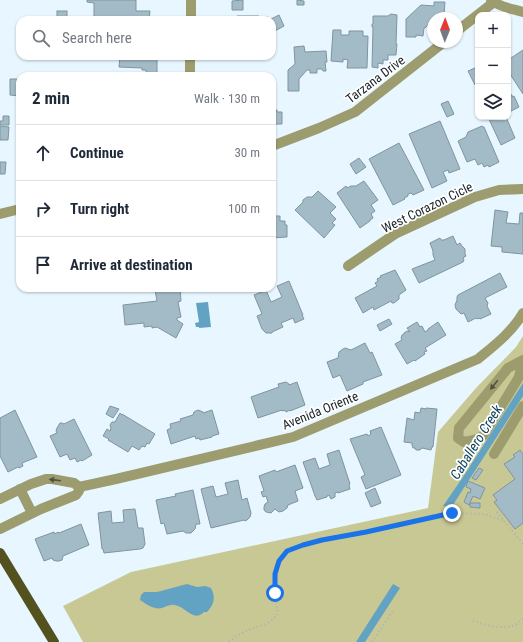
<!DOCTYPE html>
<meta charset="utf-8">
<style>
body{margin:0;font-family:"Roboto Condensed",sans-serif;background:#f6f6f7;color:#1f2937}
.controls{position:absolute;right:12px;top:12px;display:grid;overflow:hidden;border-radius:8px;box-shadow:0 1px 3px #0004}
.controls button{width:36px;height:36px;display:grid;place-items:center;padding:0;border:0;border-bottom:1px solid #e0e1e3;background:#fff;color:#1f2937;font:20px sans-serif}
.compass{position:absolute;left:427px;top:12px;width:36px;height:36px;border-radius:50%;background:#fff;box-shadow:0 1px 3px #0004;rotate:1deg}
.stop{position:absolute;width:12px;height:12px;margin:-9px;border:3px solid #1a73e8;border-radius:50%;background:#fff}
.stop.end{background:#1a73e8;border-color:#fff;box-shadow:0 1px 4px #0008}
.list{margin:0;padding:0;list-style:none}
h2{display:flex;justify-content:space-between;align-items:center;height:52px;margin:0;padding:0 16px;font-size:17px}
h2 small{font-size:13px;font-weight:400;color:#747a83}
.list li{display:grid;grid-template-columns:26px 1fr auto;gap:12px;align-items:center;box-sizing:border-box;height:56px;padding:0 16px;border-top:1px solid #e0e1e3}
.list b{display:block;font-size:15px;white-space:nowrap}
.list em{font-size:13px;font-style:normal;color:#747a83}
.icon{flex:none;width:22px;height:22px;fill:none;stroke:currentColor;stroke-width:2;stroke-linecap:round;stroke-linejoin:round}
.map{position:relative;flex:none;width:523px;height:642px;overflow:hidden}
.search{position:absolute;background:#fff;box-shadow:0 1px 3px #0004;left:16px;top:16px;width:260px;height:44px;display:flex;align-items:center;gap:10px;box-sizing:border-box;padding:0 14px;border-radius:12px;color:#747a83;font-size:15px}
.panel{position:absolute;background:#fff;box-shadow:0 1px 3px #0004;left:16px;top:72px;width:260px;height:220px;border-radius:12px}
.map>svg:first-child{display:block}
.green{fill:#c8c894}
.water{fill:#62a3c3}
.building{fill:#a3bac7;stroke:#7e95a1}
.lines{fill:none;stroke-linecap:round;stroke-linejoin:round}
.path{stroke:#a5b2b9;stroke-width:2;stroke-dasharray:1 3;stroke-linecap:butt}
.minor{stroke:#9c9c6e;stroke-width:10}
.major{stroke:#53521f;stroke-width:10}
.oneway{fill:#4e5344}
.route{stroke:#1a73e8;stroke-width:5}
.labels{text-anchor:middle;stroke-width:3.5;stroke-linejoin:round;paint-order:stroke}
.street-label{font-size:13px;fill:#1a2328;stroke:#fff}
.water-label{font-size:14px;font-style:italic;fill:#0e455c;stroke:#fff}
</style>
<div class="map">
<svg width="523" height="642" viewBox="0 0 523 642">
<rect width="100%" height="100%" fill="#e8f7ff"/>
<polygon class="green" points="523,336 523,642 83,642 63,606 131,572 428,508 438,432 476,388 516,347"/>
<g class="water">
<polygon points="208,302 211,327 199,328 199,327 196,327 195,323 199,322 196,303"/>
<polygon points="523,383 523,396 451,508 443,506 465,474"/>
<path d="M 187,584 L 197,587 L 205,586 L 211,588 C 216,597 214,605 207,612 L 204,612 C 193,623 186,606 174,605 C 170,604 166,607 162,608 C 154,610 146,604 140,600 L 141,595 L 144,592 L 157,592 Z"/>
<polygon points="393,584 400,588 365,642 356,642"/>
</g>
<g class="building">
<polygon points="87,0 136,0 136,11 150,11 149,20 94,20 94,3 87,2"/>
<polygon points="243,0 243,10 232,10 232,1"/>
<polygon points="297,0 304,1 304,5 297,5"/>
<polygon points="434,2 445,2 444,15 442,15 442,18 433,18 433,25 429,24 425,28 424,28 423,36 416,35 416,37 406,37 406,19 421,5 434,6"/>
<rect x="57" y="11" width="10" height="8"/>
<polygon points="391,14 397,15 396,44 397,44 396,55 388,55 388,60 383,60 383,64 378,63 378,68 372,67 373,27 372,27 372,24 373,24 373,16 388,16"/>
<polygon points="279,15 284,26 273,32 272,20 237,20 237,16 259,16 259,17 268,17 269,20"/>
<polygon points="333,30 341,30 341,35 349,35 349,31 363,31 363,36 368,36 367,68 347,68 348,60 343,59 343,62 331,61"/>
<polygon points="304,46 305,52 326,51 327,62 325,62 326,71 323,71 322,69 317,69 317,73 310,73 310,70 307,70 299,79 299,91 288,91 288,70 295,64 294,47"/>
<polygon points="523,50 523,94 508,71 508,60"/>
<polygon points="120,56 146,56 146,57 157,58 157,73 146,73 146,70 142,70 142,68 119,67"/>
<polygon points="475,68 478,75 478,84 475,85 468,71"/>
<polygon points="10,79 20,79 20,96 10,95"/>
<polygon points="508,90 511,95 512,95 512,97 514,96 519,107 511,111 508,115"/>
<polygon points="448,101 454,114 447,117 441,104"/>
<polygon points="272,110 277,110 277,112 282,112 282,124 272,124"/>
<polygon points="3,116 9,116 9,125 0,125 0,121 3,121"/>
<polygon points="488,117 506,117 515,138 501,145"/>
<polygon points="440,121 460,169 449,173 448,170 443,172 447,181 432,188 409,134"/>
<polygon points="0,126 9,127 8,140 0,140"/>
<polygon points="482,126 483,127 484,127 499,162 489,167 488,165 484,167 482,163 478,165 475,159 467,162 458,141 466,137 468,132"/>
<polygon points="399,143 424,190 413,195 411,193 408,194 408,196 404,198 405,199 393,205 369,159"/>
<polygon points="359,158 366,167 356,174 350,164"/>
<polygon points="0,162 6,162 5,174 0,174"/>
<polygon points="364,181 378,200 371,205 375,211 371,214 373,218 370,220 370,221 360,228 337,193 346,186 347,188 351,186 356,186"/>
<polygon points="318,191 336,207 330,213 336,219 332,223 335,225 324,238 295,210 303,202 303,200 307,197 312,197"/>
<polygon points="272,209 273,216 280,216 280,221 285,221 285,225 287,225 287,237 272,238"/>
<polygon points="495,210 508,212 506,223 519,224 520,213 523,213 523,254 502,252 502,247 491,246"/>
<polygon points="453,236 457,245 460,243 462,246 465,249 465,254 466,256 463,258 464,260 463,262 419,283 412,269 435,260 433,255 433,251 430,243 440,238 441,240 444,240"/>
<polygon points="395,270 406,290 399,295 399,299 394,303 392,303 391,301 374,310 373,307 363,313 355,298 377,286 375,283 378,281 377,279 381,277 380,276"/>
<polygon points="500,273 507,287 485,298 488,303 487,306 491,314 480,319 479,318 477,319 476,318 468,322 464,313 461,314 456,309 455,305 457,300 457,297 458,295"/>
<polygon points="289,281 303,315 302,315 304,319 295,323 293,318 281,323 283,327 272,332 272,333 266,333 262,329 257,316 262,314 254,295 266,290 271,302 282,297 277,286"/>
<polygon points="163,288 180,288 181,301 178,302 181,317 177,318 177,320 183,324 176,338 157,327 152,328 152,326 144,327 144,323 125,325 123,305 157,301 155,290 163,289"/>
<polygon points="389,319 392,324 380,331 377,325"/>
<polygon points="417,322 420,327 422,326 425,332 428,330 428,329 438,322 446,335 425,348 427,351 424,352 425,354 415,361 414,360 407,364 395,344 402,340 401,338 402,335 404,334 404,333 407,331 410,332 407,328"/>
<polygon points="365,343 370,353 372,352 382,375 363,382 363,384 347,391 340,375 333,378 327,362 338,358 339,352 343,349 345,348 351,350"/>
<polygon points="286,382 289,384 289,385 297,382 305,405 290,411 290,410 286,412 285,410 282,411 282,410 258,418 251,397 279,387 278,384"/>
<polygon points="110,406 119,409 113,418 106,414"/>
<polygon points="421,408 426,409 426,408 437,409 433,447 432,447 431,450 422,448 420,450 416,450 415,448 413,448 412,445 412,443 404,442 407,418 414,420 415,412 420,413"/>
<polygon points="15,410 37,457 22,463 23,466 19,468 18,467 8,472 0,456 0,418"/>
<polygon points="198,410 203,412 203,413 212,410 219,434 212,436 212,437 200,440 199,438 196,439 195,436 171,444 167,430 171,428 170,424 181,421 180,419 193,415 194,412"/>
<polygon points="120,413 122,415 122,414 155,434 149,444 147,443 145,447 142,446 139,450 132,446 128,452 108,440 109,439 103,436 107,429 110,431 111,428 110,425 112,422 115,422"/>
<polygon points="74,419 92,455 82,461 81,460 77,462 75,458 70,460 67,454 60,457 50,436 57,433 56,431 57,428 60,423 62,423 64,424"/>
<polygon points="381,427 401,475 366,489 361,477 365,475 350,439 367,434 368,436 371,434 370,431"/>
<polygon points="339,450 350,484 349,485 350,489 338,493 338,492 335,493 335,497 331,499 329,495 327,496 327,497 317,500 315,496 303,462 315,458 319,469 330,465 327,454"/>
<polygon points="520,450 523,454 523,523 515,529 494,502 497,500 493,495 515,479 504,464 515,457 513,455"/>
<polygon points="295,465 303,488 295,491 298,501 288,505 287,508 283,511 279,512 275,509 271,513 266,512 264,510 264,507 265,504 268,502 266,496 263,497 261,492 264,491 259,476 275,470 276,472"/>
<polygon points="479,468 483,470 476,480 472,478"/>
<polygon points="238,480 242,500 247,498 251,513 250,517 247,520 245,521 244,520 211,528 201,489 213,486 216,497 228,494 225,483"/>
<polygon points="468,481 485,488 480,499 473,496 469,505 464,502 468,492 470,493 471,489 466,487"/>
<polygon points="375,488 381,503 371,507 365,493"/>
<polygon points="193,490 200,524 196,524 195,529 191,533 186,533 183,531 167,534 164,523 161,524 156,500 176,496 175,494"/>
<polygon points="470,503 480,503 480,508 470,507"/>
<polygon points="135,509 138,528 143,528 145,544 143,548 140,549 104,553 103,549 102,549 98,513 111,511 112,523 124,522 123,510"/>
<polygon points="81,524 89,545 63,556 62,560 59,561 56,561 53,560 52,558 44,561 35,539 54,532 55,534 58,532 59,533"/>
</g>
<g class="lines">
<g class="path">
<polyline points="497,512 523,544"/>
<path d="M 473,621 C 489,625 511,634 523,618"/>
<polyline points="229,642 238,635 253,628 266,624 271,621 278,614 275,593 275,574 279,561 287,551 303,545 322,540 366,532 452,513 484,514 504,521"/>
<polyline points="372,642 394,609"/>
</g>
<g class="minor">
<path d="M 491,0 C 499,7 513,9 523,12"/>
<polyline points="191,20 191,0"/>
<polyline points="457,31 494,2"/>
<polyline points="190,76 190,56"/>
<polyline points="272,146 319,128 355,112 444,42"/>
<polyline points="0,214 20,209"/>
<polyline points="348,266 395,234 475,197 499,190 523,189"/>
<polyline points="523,360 508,368 459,428 458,438 464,442 474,440 483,436 519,377 523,360"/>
<polyline points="494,454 523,406"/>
<path d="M 79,487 L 116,479 L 293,437 L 478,359 C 495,345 512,332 523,313"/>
<polyline points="20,489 32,513"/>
<polyline points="0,499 31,484 46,479 52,479 74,483 79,487"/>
<polyline points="0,529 41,509 76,495 79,491 79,487"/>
</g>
<polyline class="major" points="0,553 54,642"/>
</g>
<defs><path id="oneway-solid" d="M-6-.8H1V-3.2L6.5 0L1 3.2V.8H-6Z"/></defs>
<g class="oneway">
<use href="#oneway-solid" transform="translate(494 385) rotate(129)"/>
<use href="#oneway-solid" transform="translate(55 480) rotate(-173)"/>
</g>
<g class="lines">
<polyline class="route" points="275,593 275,574 279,561 287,551 303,545 322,540 366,532 452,513"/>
</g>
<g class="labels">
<g class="street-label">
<text transform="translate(375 79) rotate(-37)" y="5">Tarzana Drive</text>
<text transform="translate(427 207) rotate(-26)" y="5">West Corazon Cicle</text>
<text transform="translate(320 410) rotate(-22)" y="5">Avenida Oriente</text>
</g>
<g class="water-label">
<text transform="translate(476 442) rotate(-58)" y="5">Caballero Creek</text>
</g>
</g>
</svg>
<div class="controls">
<button>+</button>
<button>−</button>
<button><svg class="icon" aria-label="layers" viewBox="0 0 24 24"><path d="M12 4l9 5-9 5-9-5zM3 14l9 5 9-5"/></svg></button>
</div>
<svg class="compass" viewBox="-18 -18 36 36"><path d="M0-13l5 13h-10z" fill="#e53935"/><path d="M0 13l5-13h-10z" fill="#747a83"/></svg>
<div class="stop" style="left:275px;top:593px"></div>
<div class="stop end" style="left:452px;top:513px"></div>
<div class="search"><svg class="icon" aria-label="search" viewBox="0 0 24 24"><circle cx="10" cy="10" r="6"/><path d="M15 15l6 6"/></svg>Search here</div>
<section class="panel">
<h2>2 min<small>Walk · 130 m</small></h2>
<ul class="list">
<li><svg class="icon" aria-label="ahead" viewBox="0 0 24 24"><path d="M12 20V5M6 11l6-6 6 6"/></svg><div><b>Continue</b></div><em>30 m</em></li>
<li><svg class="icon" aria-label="right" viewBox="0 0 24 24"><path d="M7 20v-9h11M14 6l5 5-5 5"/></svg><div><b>Turn right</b></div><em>100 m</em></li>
<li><svg class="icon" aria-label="arrive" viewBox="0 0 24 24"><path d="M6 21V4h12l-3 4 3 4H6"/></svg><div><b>Arrive at destination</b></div></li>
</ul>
</section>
</div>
